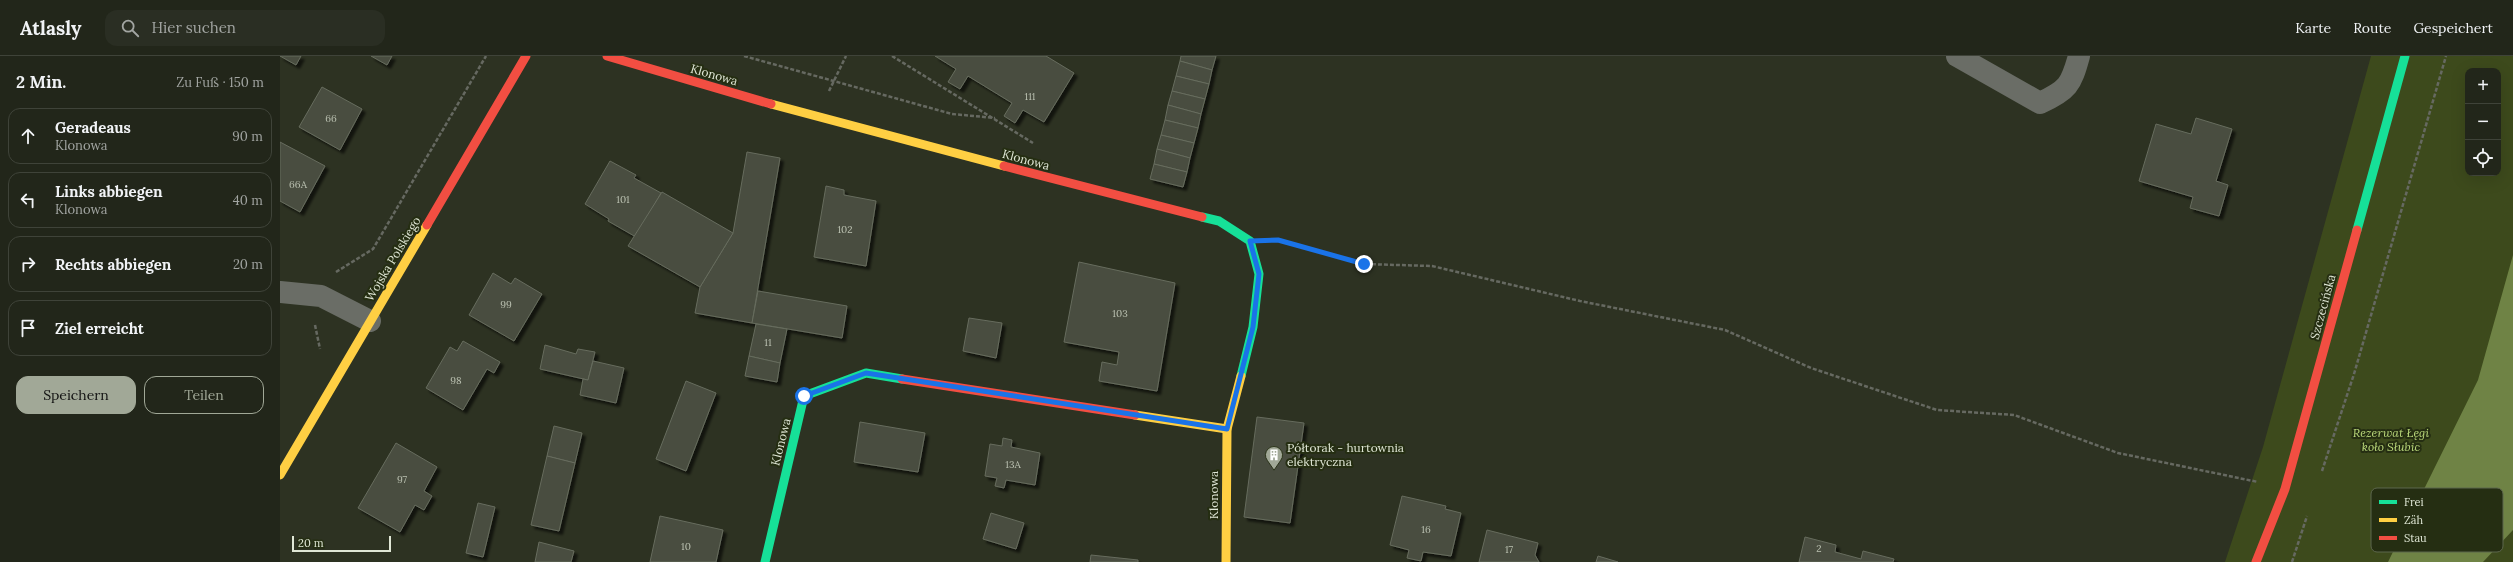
<!DOCTYPE html>
<html lang="de">
<meta charset="utf-8">
<style>
body{margin:0;font-family:Lora,serif;background:#2a2e23;color:#f1f3f6}
.controls{position:absolute;right:12px;top:12px;display:grid;overflow:hidden;border-radius:8px;box-shadow:0 4px 16px #0002}
.controls button{width:36px;height:36px;display:grid;place-items:center;padding:0;border:0;border-bottom:1px solid #3f4339;background:#22261a;color:#f1f3f6;font:20px sans-serif}
.scale{position:absolute;left:12px;bottom:10px;width:99px;box-sizing:border-box;padding-left:4px;border:2px solid #e0e7d6;border-top:0;font-size:11px;line-height:14px;white-space:nowrap;color:#e0e7d6;-webkit-text-stroke:3px #252e12;paint-order:stroke}
.stop{position:absolute;width:12px;height:12px;margin:-9px;border:3px solid #1a73e8;border-radius:50%;background:#fff}
.stop.end{background:#1a73e8;border-color:#fff;box-shadow:0 1px 4px #0008}
.list{margin:0;padding:0;list-style:none}
h2{display:flex;justify-content:space-between;align-items:center;height:52px;margin:0;padding:0 16px;font-size:17px}
h2 small{font-size:13px;font-weight:400;color:#a2a5a2}
.list li{display:grid;grid-template-columns:26px 1fr auto;gap:12px;align-items:center;box-sizing:border-box;height:56px;margin:0 8px 8px;padding:0 8px;border:1px solid #3f4339;border-radius:12px}
.list b{display:block;font-size:15px;white-space:nowrap}
.list p{margin:0;font-size:13px;white-space:nowrap;color:#a2a5a2}
.list em{font-size:13px;font-style:normal;color:#a2a5a2}
.actions{display:flex;gap:8px;padding:12px 16px}
.actions a{flex:1;padding:9px 0;border:1px solid #a1a897;border-radius:12px;text-align:center;font-size:14px;color:#a1a897}
.actions .main{background:#a1a897;color:#111}
.icon{flex:none;width:22px;height:22px;fill:none;stroke:currentColor;stroke-width:2;stroke-linecap:round;stroke-linejoin:round}
.map{position:relative;flex:none;width:2233px;height:506px;overflow:hidden}
header{display:flex;align-items:center;gap:24px;box-sizing:border-box;height:56px;padding:0 20px;background:#22261a;border-bottom:1px solid #3f4339}
header strong{font-size:19px}
nav{display:flex;gap:22px;margin-inline-start:auto;font-size:14px}
.search{width:280px;height:36px;background:#2a2e23;display:flex;align-items:center;gap:10px;box-sizing:border-box;padding:0 14px;border-radius:12px;color:#a2a5a2;font-size:15px}
main{display:flex}
aside{flex:1;background:#22261a}
.map>svg:first-child{display:block}
.green{fill:#3d4a1c;fill-rule:evenodd}
.water{fill:#6f8345}
.building{fill:#484d3f;stroke:#676c5e;filter:url(#shadow)}
.lines{fill:none;stroke-linecap:round;stroke-linejoin:round}
.path{stroke:#666961;stroke-width:2.5;stroke-dasharray:4 2;stroke-linecap:butt}
.street{stroke:#6a6d66;stroke-width:22}
.fast{stroke:#16e098;stroke-width:9}
.slow{stroke:#ffcf43;stroke-width:9}
.jam{stroke:#f24e42;stroke-width:9}
.route{stroke:#1a73e8;stroke-width:5}
.labels{text-anchor:middle;stroke-width:4;stroke-linejoin:round;paint-order:stroke}
.number-label{font-size:10px;fill:#bac0b0}
.street-label{font-size:12px;fill:#e0e7d6;stroke:#252e12}
.park-label{font-size:12px;font-style:italic;fill:#b9d77a;stroke:#252e12}
.poi-label{font-size:12px;fill:#e0e7d6;stroke:#252e12;text-anchor:start}
.key{fill:#252e12;stroke:#5d664d;stroke-width:1}
.key-label{font-size:11px;fill:#e0e7d6}
</style>
<header>
<strong>Atlasly</strong>
<div class="search"><svg class="icon" aria-label="search" viewBox="0 0 24 24"><circle cx="10" cy="10" r="6"/><path d="M15 15l6 6"/></svg>Hier suchen</div>
<nav><a>Karte</a><a>Route</a><a>Gespeichert</a></nav>
</header>
<main>
<aside>
<h2>2 Min.<small>Zu Fuß · 150 m</small></h2>
<ul class="list">
<li><svg class="icon" aria-label="ahead" viewBox="0 0 24 24"><path d="M12 20V5M6 11l6-6 6 6"/></svg><div><b>Geradeaus</b><p>Klonowa</p></div><em>90 m</em></li>
<li><svg class="icon" aria-label="left" viewBox="0 0 24 24"><path d="M17 20v-9H6M10 6l-5 5 5 5"/></svg><div><b>Links abbiegen</b><p>Klonowa</p></div><em>40 m</em></li>
<li><svg class="icon" aria-label="right" viewBox="0 0 24 24"><path d="M7 20v-9h11M14 6l5 5-5 5"/></svg><div><b>Rechts abbiegen</b></div><em>20 m</em></li>
<li><svg class="icon" aria-label="arrive" viewBox="0 0 24 24"><path d="M6 21V4h12l-3 4 3 4H6"/></svg><div><b>Ziel erreicht</b></div></li>
</ul>
<div class="actions"><a class="main">Speichern</a><a>Teilen</a></div>
</aside>
<div class="map">
<svg width="2233" height="506" viewBox="0 0 2233 506">
<defs>
<filter id="shadow"><feDropShadow dx="3.5" dy="3.5" stdDeviation="1" flood-color="#0009"/></filter>
</defs>
<rect width="100%" height="100%" fill="#2d3222"/>
<path class="green" d="M 2091,0 L 2233,0 L 2233,506 L 1945,506 L 1983,391 ZM 2188,15 L 2218,15 L 2218,117 L 2188,117 Z"/>
<polygon class="water" points="2233,199 2233,474 2203,506 2108,506 2198,324"/>
<g class="building">
<polygon points="0,0 21,0 16,9"/>
<polygon points="91,0 112,0 107,9"/>
<polygon points="655,0 766,0 794,17 764,66 743,54 735,67 724,60 732,47 688,20 680,33 668,26 676,13"/>
<polygon points="901,0 936,0 932,14 900,5"/>
<polygon points="900,5 932,14 929,28 896,20"/>
<polygon points="896,20 929,28 925,43 892,35"/>
<polygon points="42,31 82,53 60,94 19,71"/>
<polygon points="892,35 925,43 921,58 888,49"/>
<polygon points="888,49 921,58 918,72 885,64"/>
<polygon points="1916,62 1952,73 1936,125 1948,129 1939,160 1910,152 1913,141 1859,125 1876,68 1911,78"/>
<polygon points="885,64 918,72 914,87 881,79"/>
<polygon points="881,79 914,87 910,102 877,93"/>
<polygon points="0,86 45,110 20,156 0,145"/>
<polygon points="877,93 910,102 907,116 874,108"/>
<polygon points="467,96 500,102 472,267 415,257 420,231 453,177"/>
<polygon points="330,105 356,119 354,122 381,137 356,181 328,165 329,163 305,148"/>
<polygon points="874,108 907,116 903,131 870,123"/>
<polygon points="546,130 564,134 564,139 596,145 586,210 534,201"/>
<polygon points="382,136 453,177 420,231 348,190"/>
<polygon points="799,206 895,227 877,335 819,325 822,306 837,309 839,296 784,286"/>
<polygon points="213,217 231,228 235,222 262,238 234,285 189,259"/>
<polygon points="478,235 567,250 562,282 472,267"/>
<polygon points="689,262 722,267 716,302 683,295"/>
<polygon points="476,268 507,273 500,307 469,300"/>
<polygon points="183,285 220,306 214,317 207,313 183,354 146,332 170,291 177,295"/>
<polygon points="265,289 296,298 298,293 315,296 308,324 260,313"/>
<polygon points="469,300 500,307 497,326 465,320"/>
<polygon points="313,305 344,312 336,347 300,339 303,323 308,324"/>
<polygon points="406,325 436,337 406,415 376,403"/>
<polygon points="977,361 1024,367 1010,467 964,461"/>
<polygon points="580,366 645,377 638,416 574,406"/>
<polygon points="274,370 302,377 295,407 267,400"/>
<polygon points="723,382 732,384 731,391 760,397 755,429 726,424 724,432 715,430 717,422 705,420 710,388 722,390"/>
<polygon points="116,387 157,411 144,435 152,440 144,454 135,449 120,476 78,452"/>
<polygon points="267,400 295,407 279,475 251,469"/>
<polygon points="1122,440 1166,450 1165,453 1181,457 1171,500 1143,496 1141,505 1127,502 1129,494 1110,489"/>
<polygon points="198,447 215,451 203,501 186,497"/>
<polygon points="711,457 744,467 736,493 703,483"/>
<polygon points="380,460 443,474 436,506 370,506"/>
<polygon points="1207,474 1258,487 1255,499 1259,506 1199,506"/>
<polygon points="1525,481 1556,489 1555,496 1581,503 1583,495 1614,503 1613,506 1519,506"/>
<polygon points="259,486 294,495 291,506 255,506"/>
<polygon points="811,499 858,504 858,506 810,506"/>
<polygon points="1318,500 1338,506 1316,506"/>
</g>
<g class="lines">
<g class="path">
<polyline points="464,0 672,58 715,62"/>
<polyline points="612,0 753,87"/>
<polyline points="549,35 566,0"/>
<polyline points="999,185 1084,208 1152,210 1300,245 1445,274 1531,312 1657,354 1734,359 1838,397 1978,426"/>
<polyline points="56,216 93,193 206,0"/>
<polyline points="35,269 40,293"/>
<polyline points="2042,415 2074,318 2166,0"/>
<polyline points="2012,506 2027,460"/>
</g>
<g class="street">
<path d="M 1677,0 L 1760,47 C 1788,34 1791,29 1799,0"/>
<polyline points="0,236 41,240 90,265"/>
</g>
<g class="fast">
<polyline points="922,161 939,165 970,185 979,218 973,271 961,320"/>
<polyline points="2077,174 2125,0"/>
<polyline points="485,506 524,340 586,317 622,323"/>
</g>
<g class="slow">
<polyline points="491,48 724,110"/>
<polyline points="855,359 947,373"/>
<polyline points="0,419 147,169"/>
<polyline points="946,506 947,373 961,320"/>
</g>
<g class="jam">
<polyline points="327,0 491,48"/>
<polyline points="724,110 922,161"/>
<polyline points="147,169 246,0"/>
<polyline points="622,323 855,359"/>
<polyline points="1976,506 2005,433 2077,174"/>
</g>
</g>
<g class="lines">
<polyline class="route" points="524,340 586,317 947,373 973,271 979,218 970,185 998,184 1084,208"/>
</g>
<defs>
<symbol id="building-pin" viewBox="-11 -11 22 30"><path d="M0 17L-7.5 6A9.5 9.5 0 1 1 7.5 6Z" fill="#a1a897" stroke="#252e12"/><path d="M-4-6H4V6H1V3H-1V6H-4ZM-2.5-4.3h1.7v1.8h-1.7ZM.8-4.3h1.7v1.8H.8ZM-2.5-1h1.7V.8h-1.7ZM.8-1h1.7V.8H.8Z" fill="#fff"/></symbol>
</defs>
<g fill-rule="evenodd">
<use href="#building-pin" x="984" y="389" width="20" height="27"/>
</g>
<g class="labels">
<g class="number-label">
<text x="750" y="44">111</text>
<text x="51" y="66">66</text>
<text x="18" y="132">66A</text>
<text x="343" y="147">101</text>
<text x="565" y="177">102</text>
<text x="226" y="252">99</text>
<text x="840" y="261">103</text>
<text x="488" y="290">11</text>
<text x="176" y="328">98</text>
<text x="733" y="412">13A</text>
<text x="122" y="427">97</text>
<text x="1146" y="477">16</text>
<text x="406" y="494">10</text>
<text x="1539" y="496">2</text>
<text x="1229" y="497">17</text>
</g>
<g class="street-label">
<text transform="translate(434 19) rotate(16)" y="4">Klonowa</text>
<text transform="translate(746 104) rotate(15)" y="4">Klonowa</text>
<text transform="translate(113 203) rotate(-59)" y="4">Wojska Polskiego</text>
<text transform="translate(2043 251) rotate(-75)" y="4">Szczecińska</text>
<text transform="translate(501 386) rotate(-76)" y="4">Klonowa</text>
<text transform="translate(934 439) rotate(-90)" y="4">Klonowa</text>
</g>
<g class="park-label">
<text x="2111" y="381">Rezerwat Łęgi<tspan x="2111" dy="14">koło Słubic</tspan></text>
</g>
<g class="poi-label">
<text x="1007" y="396">Półtorak - hurtownia<tspan x="1007" dy="14">elektryczna</tspan></text>
</g>
</g>
<rect x="2091" y="432" width="132" height="64" rx="6" class="key"/>
<rect x="2099" y="444" width="18" height="4" fill="#16e098"/>
<rect x="2099" y="462" width="18" height="4" fill="#ffcf43"/>
<rect x="2099" y="480" width="18" height="4" fill="#f24e42"/>
<g class="key-label">
<text x="2124" y="450">Frei</text>
<text x="2124" y="468">Zäh</text>
<text x="2124" y="486">Stau</text>
</g>
</svg>
<div class="controls">
<button>+</button>
<button>−</button>
<button><svg class="icon" aria-label="locate" viewBox="0 0 24 24"><circle cx="12" cy="12" r="6"/><path d="M12 2v4M12 18v4M2 12h4M18 12h4"/></svg></button>
</div>
<div class="scale">20 m</div>
<div class="stop" style="left:524px;top:340px"></div>
<div class="stop end" style="left:1084px;top:208px"></div>
</div>
</main>
